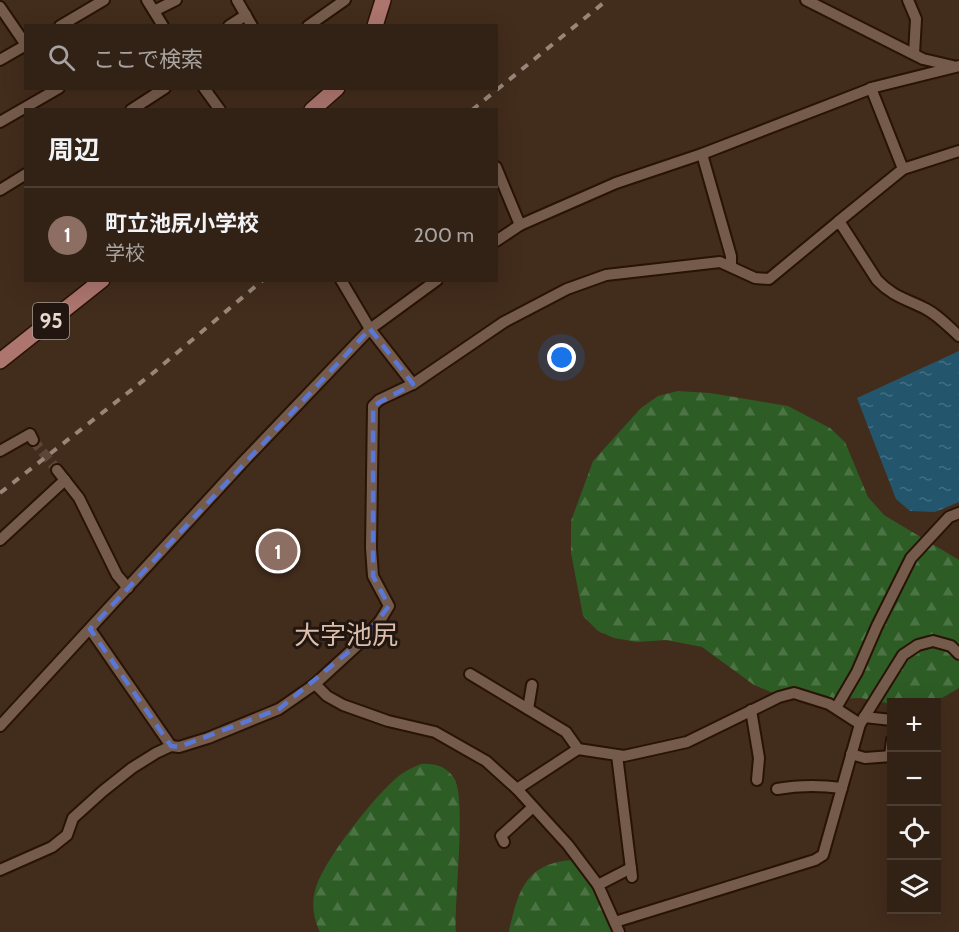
<!DOCTYPE html>
<html lang="ja">
<meta charset="utf-8">
<style>
body{margin:0;font-family:Cabin,"Noto Sans JP",sans-serif;background:#3d2e22;color:#f1f3f6}
.controls{position:absolute;right:18px;bottom:18px;display:grid;overflow:hidden;border-radius:0px;box-shadow:0 6px 24px #0002}
.controls button{width:54px;height:54px;display:grid;place-items:center;padding:0;border:0;border-bottom:2px solid #4d3e34;background:#322115;color:#f1f3f6;font:30px sans-serif}
.you{position:absolute;left:562px;top:358px;width:21px;height:21px;margin:-15px;border:4px solid #fff;border-radius:50%;background:#1a73e8;box-shadow:0 0 0 9px #1a73e833}
.badge{display:grid;place-items:center;width:39px;height:39px;border-radius:50%;background:#1a73e8;color:#fff;font-size:20px;font-weight:700}
.pin{position:absolute;translate:-50% -50%;border:3px solid #fff;box-shadow:0 2px 6px #0006}
.list{margin:0;padding:0;list-style:none}
h2{display:flex;justify-content:space-between;align-items:center;height:78px;margin:0;padding:0 24px;font-size:26px}
h2 small{font-size:20px;font-weight:400;color:#a8a3a0}
.list li{display:grid;grid-template-columns:39px 1fr auto;gap:18px;align-items:center;box-sizing:border-box;height:96px;padding:0 24px;border-top:2px solid #4d3e34}
.list b{display:block;font-size:22px;white-space:nowrap}
.list p{margin:0;font-size:20px;white-space:nowrap;color:#a8a3a0}
.list em{font-size:20px;font-style:normal;color:#a8a3a0}
.icon{flex:none;width:33px;height:33px;fill:none;stroke:currentColor;stroke-width:2;stroke-linecap:round;stroke-linejoin:round}
.map{position:relative;flex:none;width:959px;height:932px;overflow:hidden}
.search{position:absolute;background:#322115;box-shadow:0 6px 24px #0002;left:24px;top:24px;width:474px;height:66px;display:flex;align-items:center;gap:15px;box-sizing:border-box;padding:0 21px;border-radius:0px;color:#a8a3a0;font-size:22px}
.panel{position:absolute;background:#322115;box-shadow:0 6px 24px #0002;left:24px;top:108px;width:474px;height:174px;border-radius:0px}
.map>svg:first-child{display:block}
.forest{fill:url(#forest-firs)}
.water{fill:url(#water-ripples)}
.lines{fill:none;stroke-linecap:round;stroke-linejoin:round}
.street-tunnel{stroke:#5b4637;stroke-width:10;stroke-dasharray:10 5;stroke-linecap:butt}
.street-casing{stroke:#281305;stroke-width:14}
.primary-casing{stroke:#281305;stroke-width:18}
.street{stroke:#755b4b;stroke-width:10}
.primary{stroke:#ac756e;stroke-width:15}
.rail{stroke:#988679;stroke-width:4;stroke-dasharray:8 8;stroke-linecap:butt}
.marked{fill:none;stroke:#5a77d5;stroke-width:4.5;stroke-dasharray:12 8;stroke-linejoin:round}
.labels{text-anchor:middle;stroke-width:6;stroke-linejoin:round;paint-order:stroke}
.shield{fill:#211710;stroke:#ac9e96;stroke-width:1.5}
.shield-label{font-size:21px;font-weight:bold;fill:#e7d8cf}
.quarter-label{font-size:26px;fill:#dabdaa;stroke:#211710}
</style>
<div class="map">
<svg width="959" height="932" viewBox="0 0 959 932">
<defs>
<pattern id="forest-firs" width="22" height="20" patternUnits="userSpaceOnUse" patternTransform="scale(1.5)"><rect width="22" height="20" fill="#2d5c25"/><path d="M5 1l3.5 6h-7zM16 11l3.5 6h-7z" fill="#4b7344"/></pattern>
<pattern id="water-ripples" width="26" height="14" patternUnits="userSpaceOnUse" patternTransform="scale(1.5)"><rect width="26" height="14" fill="#23566d"/><path d="M2 4q2-2 4 0t4 0M15 11q2-2 4 0t4 0" fill="none" stroke="#436e81"/></pattern>
</defs>
<rect width="100%" height="100%" fill="#422c1c"/>
<g class="forest">
<polygon points="678,391 710,393 788,406 830,428 845,442 868,497 884,515 959,560 959,688 942,698 926,702 891,704 861,698 803,700 778,695 754,685 702,647 666,640 637,642 614,638 598,631 583,616 571,553 571,521 593,461 641,408 658,396"/>
<path d="M 421,764 C 434,763 446,766 454,778 C 467,798 454,901 456,932 L 320,932 C 313,918 311,902 316,887 C 325,859 371,801 393,781 C 401,773 411,768 421,764 Z"/>
<path d="M 571,860 L 581,865 L 623,932 L 509,932 C 518,893 524,864 571,860 Z"/>
</g>
<polygon class="water" points="959,351 959,502 935,512 910,511 896,499 857,398"/>
<g class="lines">
<polyline class="street-tunnel" points="33,440 57,470"/>
<defs>
<g id="street">
<polyline points="147,0 163,26"/>
<polyline points="237,0 252,26"/>
<polyline points="806,0 923,59 953,66"/>
<polyline points="908,0 916,19 914,54"/>
<polyline points="0,7 26,45"/>
<polyline points="154,11 176,0"/>
<polyline points="60,26 104,0"/>
<polyline points="229,26 246,15"/>
<polyline points="308,26 345,0"/>
<polyline points="0,60 26,45"/>
<polyline points="204,88 220,110"/>
<polyline points="871,88 903,169"/>
<polyline points="131,110 165,88"/>
<polyline points="0,122 59,88"/>
<polyline points="702,154 731,256 731,265"/>
<polyline points="496,167 520,225"/>
<polyline points="0,190 26,174"/>
<polyline points="839,221 903,169 959,151"/>
<polyline points="496,241 520,225 616,183 702,154 875,87 959,66"/>
<polyline points="341,280 370,329 413,384"/>
<polyline points="0,451 30,434 33,440"/>
<polyline points="57,470 79,498 117,575 128,588"/>
<polyline points="0,540 65,480"/>
<polyline points="90,629 171,746"/>
<polyline points="470,674 566,732 578,749"/>
<polyline points="315,684 327,696 343,705 388,721 435,732 486,761 517,789 568,845 598,885 619,932"/>
<polyline points="836,708 857,672 877,626 911,558 949,517 959,513"/>
<polyline points="528,709 532,685"/>
<polyline points="751,710 759,758 757,780"/>
<polyline points="864,717 892,720"/>
<polyline points="0,726 243,462 370,329 437,280"/>
<polyline points="851,754 865,758 892,756"/>
<polyline points="617,755 632,877"/>
<polyline points="890,756 892,740"/>
<polyline points="517,789 578,749 624,756 687,742 779,697 794,693 829,704 860,724"/>
<path d="M 777,789 C 799,785 819,785 842,788"/>
<polyline points="504,842 501,836 533,807"/>
<path d="M 0,870 L 52,847 L 67,835 L 73,818 L 103,791 L 132,768 L 156,753 L 171,746 L 179,747 L 208,738 L 279,709 L 315,684 L 363,640 L 380,621 L 389,606 L 373,576 L 371,548 L 373,406 L 379,400 L 413,384 L 504,322 L 567,289 L 606,275 L 720,262 L 755,278 L 769,279 L 839,221 L 877,280 C 893,297 907,299 926,309 C 938,315 949,327 959,336"/>
<polyline points="598,885 631,868"/>
<polyline points="615,922 815,860 823,855 860,724 903,655 918,645 933,641 951,646 959,654"/>
</g>
<g id="primary">
<polyline points="375,26 383,0"/>
<polyline points="312,110 337,88"/>
<polyline points="0,361 102,280"/>
</g>
</defs>
<use href="#street" class="street-casing"/>
<use href="#primary" class="primary-casing"/>
<use href="#street" class="street"/>
<use href="#primary" class="primary"/>
<g class="rail">
<polyline points="472,110 607,0"/>
<polyline points="0,493 153,373 263,280"/>
</g>
</g>
<path class="marked" d="M 370,329 L 413,384 L 373,406 L 373,576 L 389,606 L 363,640 L 279,709 L 179,747 L 171,746 L 90,629 Z"/>
<g class="labels">
<rect class="shield" x="33" y="303" width="36" height="36" rx="4.5"/>
<g class="shield-label">
<text x="51" y="328">95</text>
</g>
<g class="quarter-label">
<text x="346" y="644">大字池尻</text>
</g>
</g>
</svg>
<div class="controls">
<button>+</button>
<button>−</button>
<button><svg class="icon" aria-label="locate" viewBox="0 0 24 24"><circle cx="12" cy="12" r="6"/><path d="M12 2v4M12 18v4M2 12h4M18 12h4"/></svg></button>
<button><svg class="icon" aria-label="layers" viewBox="0 0 24 24"><path d="M12 4l9 5-9 5-9-5zM3 14l9 5 9-5"/></svg></button>
</div>
<div class="you"></div>
<div class="pin badge" style="left:278px;top:551px;background:#8d6e63">1</div>
<div class="search"><svg class="icon" aria-label="search" viewBox="0 0 24 24"><circle cx="10" cy="10" r="6"/><path d="M15 15l6 6"/></svg>ここで検索</div>
<section class="panel">
<h2>周辺<small></small></h2>
<ul class="list">
<li><span class="badge" style="background:#8d6e63">1</span><div><b>町立池尻小学校</b><p>学校</p></div><em>200 m</em></li>
</ul>
</section>
</div>
